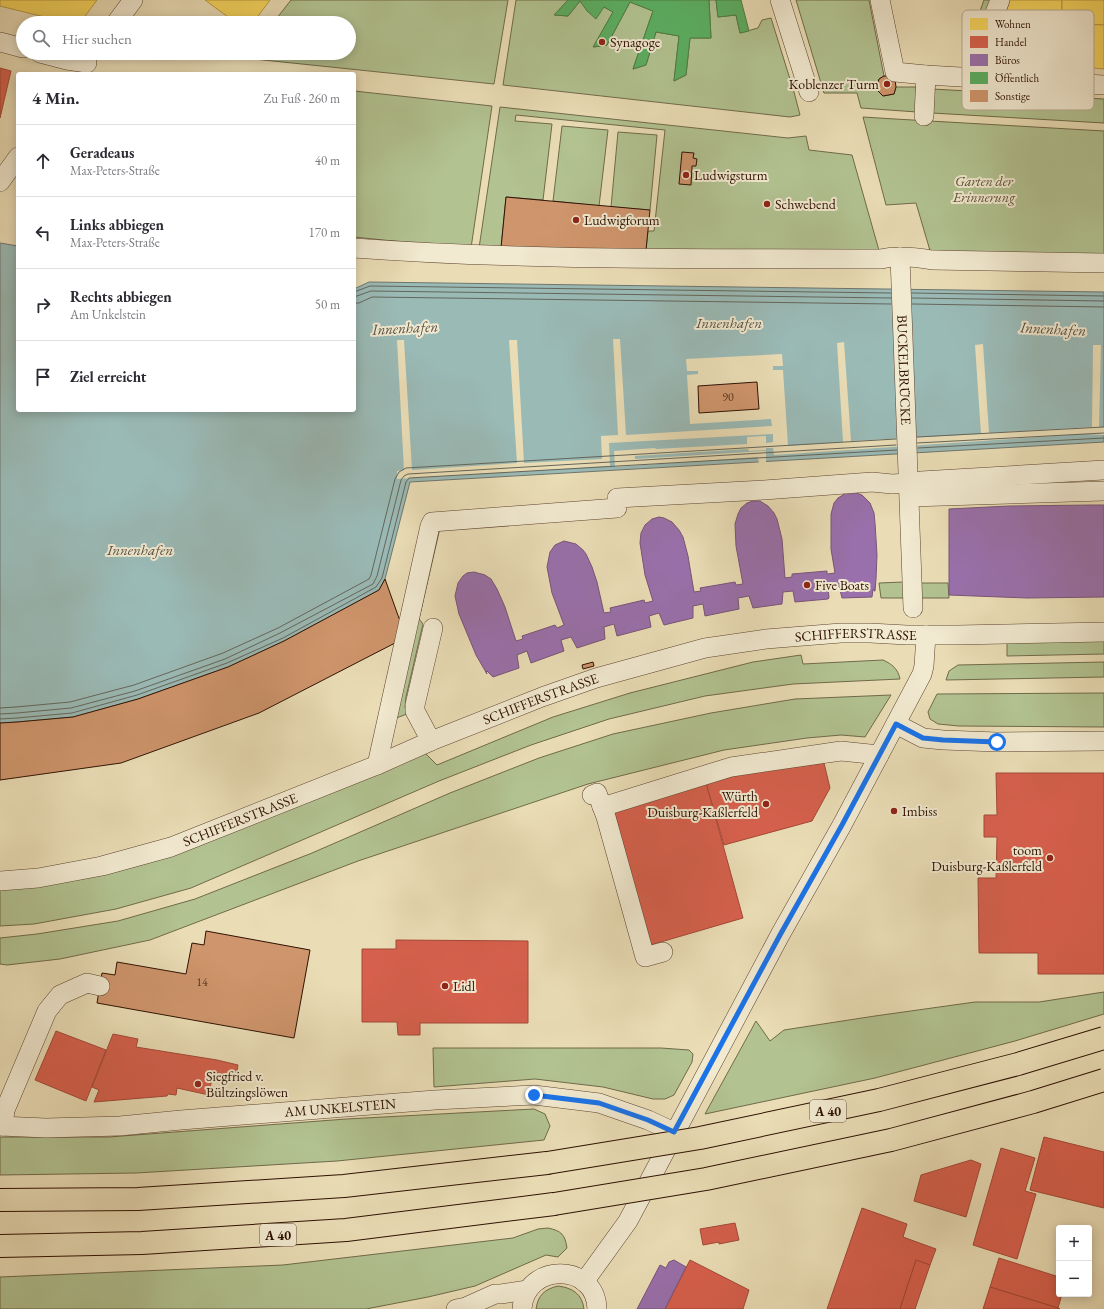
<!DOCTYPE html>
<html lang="de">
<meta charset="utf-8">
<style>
body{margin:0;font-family:"EB Garamond",serif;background:#f2f2f3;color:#2b2b33}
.controls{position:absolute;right:12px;bottom:12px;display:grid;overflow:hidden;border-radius:4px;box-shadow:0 2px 10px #0003}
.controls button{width:36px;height:36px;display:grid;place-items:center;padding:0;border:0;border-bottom:1px solid #e1e1e2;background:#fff;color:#2b2b33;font:20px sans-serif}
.stop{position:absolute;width:12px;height:12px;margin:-9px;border:3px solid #1a73e8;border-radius:50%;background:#fff}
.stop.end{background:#1a73e8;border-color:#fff;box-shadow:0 1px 4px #0008}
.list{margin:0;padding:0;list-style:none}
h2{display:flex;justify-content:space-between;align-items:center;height:52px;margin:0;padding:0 16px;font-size:17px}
h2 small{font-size:13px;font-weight:400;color:#7c7c81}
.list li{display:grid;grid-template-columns:26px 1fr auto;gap:12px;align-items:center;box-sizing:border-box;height:72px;padding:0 16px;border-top:1px solid #e1e1e2}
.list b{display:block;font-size:15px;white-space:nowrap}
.list p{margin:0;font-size:13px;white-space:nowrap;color:#7c7c81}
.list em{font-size:13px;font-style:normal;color:#7c7c81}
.icon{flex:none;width:22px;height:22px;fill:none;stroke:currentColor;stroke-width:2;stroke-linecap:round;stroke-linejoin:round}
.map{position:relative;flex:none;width:1104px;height:1309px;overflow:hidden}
.search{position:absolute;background:#fff;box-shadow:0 2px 10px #0003;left:16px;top:16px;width:340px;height:44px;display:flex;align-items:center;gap:10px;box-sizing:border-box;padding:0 14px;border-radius:22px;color:#7c7c81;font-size:15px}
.panel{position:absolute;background:#fff;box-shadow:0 2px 10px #0003;left:16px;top:72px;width:340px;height:340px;border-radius:4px}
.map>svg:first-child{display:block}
.green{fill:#b2c291;stroke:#706a4a}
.water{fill:#9abab6;stroke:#6f766e}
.pier{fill:#eaddb6}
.homes{fill:#f6d55c;stroke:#ba9a41}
.shops{fill:#d6604d;stroke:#a44836}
.offices{fill:#9970ab;stroke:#795478}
.public{fill:#5aae61;stroke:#4d7f44}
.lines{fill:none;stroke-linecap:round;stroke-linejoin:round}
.shore{stroke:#64665c;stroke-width:1}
.building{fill:#cf956c;stroke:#2e1102}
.minor-casing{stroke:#5d442f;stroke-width:20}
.highway-casing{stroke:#2e1102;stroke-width:24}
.minor{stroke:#f1e9d0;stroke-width:19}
.highway{stroke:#eaddb6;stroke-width:22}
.highway-bridge-casing{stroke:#2e1102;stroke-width:24;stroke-linecap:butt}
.highway-bridge{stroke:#eaddb6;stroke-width:22}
.route{stroke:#1a73e8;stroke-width:5}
.poi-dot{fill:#8f2418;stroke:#f1e9d0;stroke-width:1.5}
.labels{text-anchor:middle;stroke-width:4;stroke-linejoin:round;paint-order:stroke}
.number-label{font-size:12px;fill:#56321c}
.shield{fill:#f1e9d0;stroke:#685240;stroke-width:1}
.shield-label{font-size:13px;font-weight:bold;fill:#2e1102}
.poi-label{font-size:14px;fill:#2e1102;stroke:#f1e9d0;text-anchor:start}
.park-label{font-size:14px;font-style:italic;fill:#5c4f34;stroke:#f1e9d0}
.street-label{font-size:14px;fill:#2e1102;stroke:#f1e9d0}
.water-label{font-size:15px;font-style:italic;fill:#544c41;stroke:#f1e9d0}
.key{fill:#f1e9d0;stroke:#b6a892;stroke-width:1}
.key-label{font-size:11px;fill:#2e1102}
</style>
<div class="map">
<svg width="1104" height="1309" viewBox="0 0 1104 1309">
<rect width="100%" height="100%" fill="#eaddb6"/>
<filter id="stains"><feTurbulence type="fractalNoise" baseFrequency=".005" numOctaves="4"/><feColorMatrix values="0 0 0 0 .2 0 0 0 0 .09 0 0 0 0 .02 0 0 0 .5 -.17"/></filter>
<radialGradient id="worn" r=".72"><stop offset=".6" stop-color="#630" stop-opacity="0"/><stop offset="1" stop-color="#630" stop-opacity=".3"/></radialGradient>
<g class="green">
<polygon points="291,0 508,0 494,84 196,53 349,53 349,23 273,23"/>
<polygon points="516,0 568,0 555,15 568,16 580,1 604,7 613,12 594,47 607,45 630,2 653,11 633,69 646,65 656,32 679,36 674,81 686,75 690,38 711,38 709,0 716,0 718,17 736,15 740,33 758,28 762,20 771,18 794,92 800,115 790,117 503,85"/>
<polygon points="796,0 869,0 884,76 879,79 876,89 883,96 894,94 896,87 916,87 917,112 861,108 857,93 824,93"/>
<polygon points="984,0 992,0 974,46 967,47"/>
<polygon points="932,89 1005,93 1006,96 1010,98 1013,96 1014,94 1104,99 1104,123 932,113"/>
<polygon points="354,91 492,106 471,248 443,246 354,237"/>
<polygon points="500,107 788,138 806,136 809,150 852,155 880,254 646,250 648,231 654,231 665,130 516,115 515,121 552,124 543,200 506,197 501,248 479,248"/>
<polygon points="863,117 895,119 1104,131 1104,257 931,254 916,203 886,205"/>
<polygon points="562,126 608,130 599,206 553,201"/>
<polygon points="618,132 657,135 650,210 611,207"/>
<polygon points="434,525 440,528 419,619 423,624 406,697 405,707 407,714 391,720"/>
<polygon points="903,582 904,598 881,598 879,583"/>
<polygon points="921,583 948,583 949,598 921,598"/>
<polygon points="1104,641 1104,654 1007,656 1007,643"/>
<path d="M 801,655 L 803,664 L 883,660 C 892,664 898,669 900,679 L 793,684 L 705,696 L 609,719 L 531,745 L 439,781 L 191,888 L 116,909 L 34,924 L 0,926 L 0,890 L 36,886 L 425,753 L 437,765 L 553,717 L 630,693 L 753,662 Z"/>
<polygon points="1104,662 1104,677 946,680 949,671 958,665"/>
<polygon points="1104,693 1104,727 959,726 938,724 930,719 928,712 937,694"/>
<polygon points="891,695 865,737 841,735 807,738 724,750 588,784 358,861 150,940 60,959 7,965 0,964 0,938 37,934 118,921 195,899 312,853 450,793 539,758 613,734 711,713 795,699"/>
<polygon points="1104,992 1104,1014 1015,1041 875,1078 705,1114 756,1021 770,1041 784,1030 875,1016 975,1002 1039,1002"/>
<polygon points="433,1048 661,1048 689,1050 693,1054 692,1062 674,1095 665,1099 653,1099 603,1087 535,1079 434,1087"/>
<polygon points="534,1109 545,1114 550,1126 544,1140 337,1161 136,1173 0,1175 0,1137 109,1137 346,1119"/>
<path d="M 548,1228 C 562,1231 565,1235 567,1248 L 558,1257 L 546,1255 L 475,1286 L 428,1297 L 366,1309 L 0,1309 L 0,1277 L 283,1265 L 513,1238 L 538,1229 Z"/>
<path d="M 558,1286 C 573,1288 582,1294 584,1309 L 536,1309 C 538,1295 545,1289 558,1286 Z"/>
</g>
<polygon class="water" points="0,243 18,246 18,410 354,410 354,289 369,282 1104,292 1104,442 410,482 385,579 379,590 284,641 228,667 138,699 73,717 17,722 0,723"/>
<polygon class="pier" points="613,339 620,339 626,435 772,426 771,419 690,424 687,375 698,374 698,371 687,371 686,359 782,354 783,366 773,366 773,370 783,370 788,446 843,442 837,343 844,342 851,441 981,434 975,345 983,344 989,433 1092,427 1093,345 1101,345 1099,427 1104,427 1104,435 1084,434 774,455 773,448 766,448 766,450 749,451 748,449 635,456 635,459 766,451 766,464 759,464 758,457 615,467 614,451 655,448 656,449 747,444 747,437 766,436 766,443 773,442 773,434 609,443 610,466 397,479 397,471 404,470 397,340 404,340 412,470 517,463 509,340 517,340 524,463 602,459 601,436 618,435"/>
<g class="homes">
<polygon points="0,0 97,0 80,23 69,23 0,6"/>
<polygon points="205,0 270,0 253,23 236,23"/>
<polygon points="1010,0 1062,0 1062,17 1040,16 1038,21 1034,20 1030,31 1003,20"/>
<polygon points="1062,0 1104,0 1104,25 1075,24 1076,18 1062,17"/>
<polygon points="1082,24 1104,25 1104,69 1093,68 1093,74 1079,73"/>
</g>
<g class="shops">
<polygon points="0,68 11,71 0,118"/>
<polygon points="824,763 830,788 812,821 724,845 706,783 739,774"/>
<polygon points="996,773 1104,773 1104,974 1038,974 1038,953 979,953 978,878 996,878 997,837 984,837 984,815 997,815"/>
<polygon points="706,783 743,918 647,946 609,812"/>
<polygon points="396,940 528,941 528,1023 420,1023 420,1035 398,1035 397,1022 362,1022 362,949 396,949"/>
<polygon points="56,1031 106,1050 86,1101 35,1080"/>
<polygon points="113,1034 138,1039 136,1047 217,1060 238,1065 236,1077 213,1072 209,1095 177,1088 176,1095 168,1094 167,1096 94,1102 99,1090 92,1087"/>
<polygon points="1044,1137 1104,1152 1104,1208 1030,1190"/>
<polygon points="1001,1148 1035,1158 1025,1191 1036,1194 1017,1259 973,1245"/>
<polygon points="971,1160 981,1164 966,1217 914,1201 921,1175"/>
<polygon points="862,1208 907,1224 903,1237 936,1249 930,1265 916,1260 900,1309 827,1309"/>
<polygon points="735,1223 739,1240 719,1244 719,1242 703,1245 700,1229"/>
<polygon points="999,1258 1059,1277 1059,1294 1062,1294 1058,1308 990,1287"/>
<polygon points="690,1260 749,1290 743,1309 665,1309"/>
<polygon points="916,1260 930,1265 915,1309 900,1309"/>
<polygon points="990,1287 1058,1308 1060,1309 983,1309"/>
</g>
<g class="offices">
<polygon points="854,492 862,495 870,503 874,513 875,523 877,555 876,579 875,591 874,591 874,589 873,589 872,597 842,598 839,586 828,587 829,598 828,599 795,602 793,591 783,592 782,604 753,608 749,596 738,598 739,609 705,616 703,604 693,606 693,618 664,625 659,613 649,616 651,627 617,636 614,624 604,627 605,639 577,648 571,637 561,640 564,651 531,663 527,651 517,655 519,668 493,677 487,671 486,672 487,674 476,655 459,614 455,596 458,583 463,576 467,573 474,572 485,575 491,579 497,589 505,607 516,641 523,639 522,636 555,625 557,628 564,625 552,593 547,567 550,552 555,545 564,541 576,544 583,550 586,554 592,567 597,582 604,613 611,612 610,608 644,600 645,603 653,601 645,575 640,543 641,533 645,525 652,519 659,517 664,518 672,522 679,530 683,537 688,556 694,592 701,591 700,588 735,582 736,585 743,584 736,546 735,524 738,514 741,508 747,503 753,501 760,501 768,506 774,513 777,519 782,539 785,578 792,577 792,574 827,571 827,574 835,573 831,549 831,514 834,503 838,498 846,493"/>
<polygon points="1093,505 1104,505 1104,597 1027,598 949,595 949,509 1009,506"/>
<polygon points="674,1260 686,1267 665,1309 637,1309 660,1265 666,1268 669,1262"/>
</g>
<g class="public">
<polygon points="568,0 709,0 711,38 690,38 686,75 674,81 679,36 656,32 646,65 633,69 653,11 630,2 607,45 593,47 613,12 604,7 596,19 587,11 580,1 568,16 554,15"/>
<polygon points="716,0 741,0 749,31 740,33 736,15 718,17"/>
</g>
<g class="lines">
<g class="shore">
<polyline points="354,292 370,286 891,293"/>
<polyline points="912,293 1104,296"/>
<polyline points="354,297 371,291 891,298"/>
<polyline points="912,298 1104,301"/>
<polyline points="354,303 359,303 372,297 891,304"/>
<polyline points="912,304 1104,307"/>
<polyline points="917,437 1104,427"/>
<polyline points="917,443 1104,433"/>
<polyline points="918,448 1104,438"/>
<polyline points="0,708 16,707 70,702 134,685 223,653 278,628 369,579 371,575 395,479 399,472 406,468 896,439"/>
<polyline points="0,714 17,713 71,708 135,691 225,659 280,633 373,584 377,576 401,480 404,476 408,474 896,445"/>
<polyline points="0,719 17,718 72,713 137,695 227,663 283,638 376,587 382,578 406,482 409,478 897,450"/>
</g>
</g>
<g class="building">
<polygon points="884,76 890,76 895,80 896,87 894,94 883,96 876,89 879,79"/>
<polygon points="682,152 694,153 693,158 697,159 696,166 692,166 691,185 679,184"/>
<polygon points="506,197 650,210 646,250 501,248"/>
<polygon points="757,382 759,409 699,413 698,386"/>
<polygon points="385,579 400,621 395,643 259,713 121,763 0,780 0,723 17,722 73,717 138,699 228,667 284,641 379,590"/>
<polygon points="593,662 594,666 583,669 582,665"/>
<polygon points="206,931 310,950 294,1038 97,1003 102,973 115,975 117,962 186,974 192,943 204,945"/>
</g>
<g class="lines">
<defs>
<g id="minor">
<polyline points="780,0 809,92"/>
<polyline points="880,0 895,72 926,75 1104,85"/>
<polyline points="116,23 133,0"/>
<polyline points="0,42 23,48"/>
<polyline points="40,53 67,60 87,63"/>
<polyline points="970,77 1000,0"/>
<polyline points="924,116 926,75"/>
<polyline points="0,182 18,157"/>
<path d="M 354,248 C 529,261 705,258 881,259 C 897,255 915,257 932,260 L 1104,263"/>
<path id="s1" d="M 900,257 L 913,608"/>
<polyline points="910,497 1104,491"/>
<polyline points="896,724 923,738 943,740 997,742 1104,741"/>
<polyline points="431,741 415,711 415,705 433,628"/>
<polyline points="377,765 430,526 432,522 617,508 617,498 764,490 872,482 892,484 909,483 921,481 1104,470"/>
<polyline points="592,795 597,793 606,817 645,957 663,952"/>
<polyline points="602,807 731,767 841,751 879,755"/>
<path id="s2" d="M 0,881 L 38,878 L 102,866 L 171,847 L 377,765 L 431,741 L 542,697 L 596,678 L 705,648 L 766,639 L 841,633 L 870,633 L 907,635 L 958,635 L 1104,632"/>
<path id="s3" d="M 0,1126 L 46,1128 L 120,1126 L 181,1120 L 435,1100 L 534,1095 L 599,1103 L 648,1120 L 674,1132"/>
<polyline points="3,1126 5,1110 47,1011 60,995 87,983 100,986"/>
<polyline points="584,1282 628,1221 780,935 842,825 922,674 924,666 926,635"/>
<polyline points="456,1309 466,1307 495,1294 501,1294 528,1290"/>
<path d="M 522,1309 C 525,1262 596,1262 597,1309"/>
</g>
<g id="highway">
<polyline points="0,1200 138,1199 344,1186 547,1163"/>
<polyline points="0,1246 142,1243 346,1230 554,1204"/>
</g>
</defs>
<use href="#minor" class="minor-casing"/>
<use href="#highway" class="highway-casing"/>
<use href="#minor" class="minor"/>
<use href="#highway" class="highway"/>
<defs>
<g id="highway-bridge">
<polyline points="547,1163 700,1138 879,1100 1018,1064 1104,1038"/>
<polyline points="554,1204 706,1179 891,1140 1033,1102 1104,1080"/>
</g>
</defs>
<use href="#highway-bridge" class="highway-bridge-casing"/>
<use href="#highway-bridge" class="highway-bridge"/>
</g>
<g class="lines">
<polyline class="route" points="534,1095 599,1103 648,1120 674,1132 780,935 842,825 896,724 923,738 943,740 997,742"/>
</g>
<g class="poi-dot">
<circle cx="602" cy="42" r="4"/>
<circle cx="887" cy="84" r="4"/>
<circle cx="686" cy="175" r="4"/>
<circle cx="767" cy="204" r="4"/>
<circle cx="576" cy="220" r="4"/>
<circle cx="807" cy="585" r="4"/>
<circle cx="766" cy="804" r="4"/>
<circle cx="894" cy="811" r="4"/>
<circle cx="1050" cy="858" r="4"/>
<circle cx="445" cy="986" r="4"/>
<circle cx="198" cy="1084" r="4"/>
</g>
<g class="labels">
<g class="number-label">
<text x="728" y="401">90</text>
<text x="202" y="986">14</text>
</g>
<g class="shield">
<rect x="810" y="1100" width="36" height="22" rx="3"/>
<rect x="260" y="1224" width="36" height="22" rx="3"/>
</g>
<g class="shield-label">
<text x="828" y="1116">A 40</text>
<text x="278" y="1240">A 40</text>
</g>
<g class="poi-label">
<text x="610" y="47">Synagoge</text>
<text x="879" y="89" text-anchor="end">Koblenzer Turm</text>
<text x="694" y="180">Ludwigsturm</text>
<text x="775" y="209">Schwebend</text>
<text x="584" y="225">Ludwigforum</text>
<text x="815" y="590">Five Boats</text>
<text x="758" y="801" text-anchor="end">Würth<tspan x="758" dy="16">Duisburg-Kaßlerfeld</tspan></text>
<text x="902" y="816">Imbiss</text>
<text x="1042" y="855" text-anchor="end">toom<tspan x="1042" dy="16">Duisburg-Kaßlerfeld</tspan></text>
<text x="453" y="991">Lidl</text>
<text x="206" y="1081">Siegfried v.<tspan x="206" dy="16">Bültzingslöwen</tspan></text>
</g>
<g class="park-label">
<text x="984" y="186">Garten der<tspan x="984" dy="16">Erinnerung</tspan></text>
</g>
<g class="street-label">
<text dy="5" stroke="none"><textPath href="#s1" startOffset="113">BUCKELBRÜCKE</textPath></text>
<text dy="5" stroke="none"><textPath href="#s2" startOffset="897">SCHIFFERSTRASSE</textPath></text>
<text dy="5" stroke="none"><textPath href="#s2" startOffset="573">SCHIFFERSTRASSE</textPath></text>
<text dy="5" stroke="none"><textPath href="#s2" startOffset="249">SCHIFFERSTRASSE</textPath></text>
<text dy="5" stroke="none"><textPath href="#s3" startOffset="341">AM UNKELSTEIN</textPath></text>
</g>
<g class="water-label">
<text x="729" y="328">Innenhafen</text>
<text transform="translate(405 328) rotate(-3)" y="5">Innenhafen</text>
<text transform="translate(1053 329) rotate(3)" y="5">Innenhafen</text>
<text x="140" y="555">Innenhafen</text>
</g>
</g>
<rect x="962" y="10" width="132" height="100" rx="6" class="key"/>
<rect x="970" y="18" width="18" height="12" fill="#f6d55c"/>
<rect x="970" y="36" width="18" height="12" fill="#d6604d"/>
<rect x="970" y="54" width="18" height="12" fill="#9970ab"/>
<rect x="970" y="72" width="18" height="12" fill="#5aae61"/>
<rect x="970" y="90" width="18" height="12" fill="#cf956c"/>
<g class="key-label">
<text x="995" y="28">Wohnen</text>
<text x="995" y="46">Handel</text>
<text x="995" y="64">Büros</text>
<text x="995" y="82">Öffentlich</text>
<text x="995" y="100">Sonstige</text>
</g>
<rect width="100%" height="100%" filter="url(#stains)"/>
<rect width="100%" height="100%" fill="url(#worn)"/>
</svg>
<div class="controls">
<button>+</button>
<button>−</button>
</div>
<div class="stop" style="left:997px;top:742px"></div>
<div class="stop end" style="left:534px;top:1095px"></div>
<div class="search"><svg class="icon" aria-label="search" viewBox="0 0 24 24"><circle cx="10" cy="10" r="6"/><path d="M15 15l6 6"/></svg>Hier suchen</div>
<section class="panel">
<h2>4 Min.<small>Zu Fuß · 260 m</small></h2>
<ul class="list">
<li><svg class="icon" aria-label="ahead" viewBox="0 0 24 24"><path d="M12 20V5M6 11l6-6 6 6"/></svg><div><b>Geradeaus</b><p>Max-Peters-Straße</p></div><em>40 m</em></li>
<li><svg class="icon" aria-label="left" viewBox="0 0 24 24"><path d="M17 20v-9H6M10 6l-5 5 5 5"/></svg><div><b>Links abbiegen</b><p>Max-Peters-Straße</p></div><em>170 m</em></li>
<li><svg class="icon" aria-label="right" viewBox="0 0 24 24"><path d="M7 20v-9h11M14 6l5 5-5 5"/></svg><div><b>Rechts abbiegen</b><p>Am Unkelstein</p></div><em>50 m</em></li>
<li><svg class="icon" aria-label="arrive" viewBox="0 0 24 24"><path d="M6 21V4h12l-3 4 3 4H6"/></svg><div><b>Ziel erreicht</b></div></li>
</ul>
</section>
</div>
